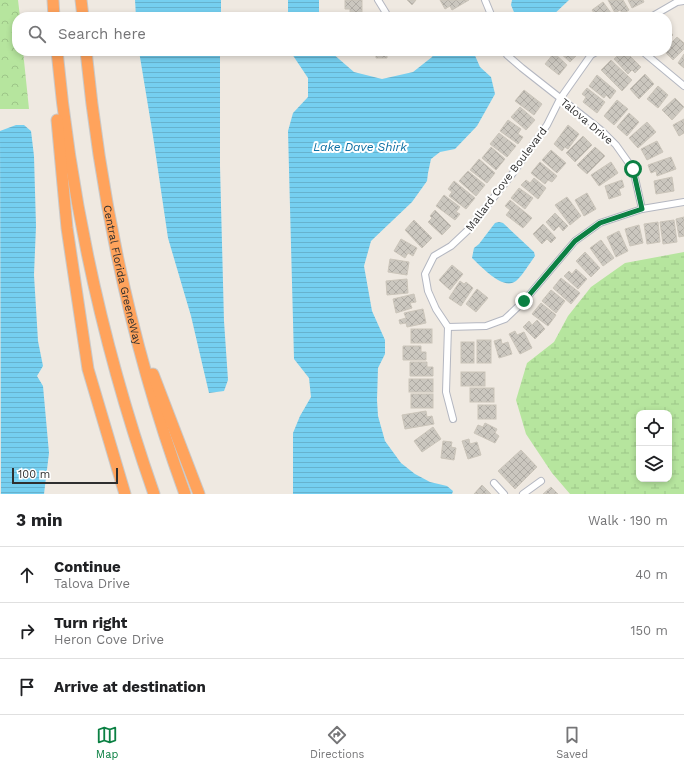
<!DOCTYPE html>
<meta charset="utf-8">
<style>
body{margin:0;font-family:"Work Sans",sans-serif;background:#f2f2f2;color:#202124}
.controls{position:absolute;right:12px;bottom:12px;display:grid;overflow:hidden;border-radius:8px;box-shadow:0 2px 6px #0003}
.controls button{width:36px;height:36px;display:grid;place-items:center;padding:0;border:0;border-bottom:1px solid #e0e0e0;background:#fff;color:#202124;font:20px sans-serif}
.scale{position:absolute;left:12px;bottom:10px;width:106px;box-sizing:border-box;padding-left:4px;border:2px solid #2e2e2e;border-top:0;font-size:11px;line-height:14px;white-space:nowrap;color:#2e2e2e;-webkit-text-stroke:3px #fff;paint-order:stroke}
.stop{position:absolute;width:12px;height:12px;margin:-9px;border:3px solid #0b8043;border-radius:50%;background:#fff}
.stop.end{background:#0b8043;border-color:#fff;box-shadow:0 1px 4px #0008}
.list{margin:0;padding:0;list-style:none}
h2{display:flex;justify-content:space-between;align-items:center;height:52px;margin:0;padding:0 16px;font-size:17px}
h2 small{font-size:13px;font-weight:400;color:#757577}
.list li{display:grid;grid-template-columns:26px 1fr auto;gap:12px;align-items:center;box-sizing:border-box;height:56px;padding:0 16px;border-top:1px solid #e0e0e0}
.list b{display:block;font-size:15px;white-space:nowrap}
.list p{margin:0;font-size:13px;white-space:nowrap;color:#757577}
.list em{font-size:13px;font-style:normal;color:#757577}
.icon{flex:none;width:22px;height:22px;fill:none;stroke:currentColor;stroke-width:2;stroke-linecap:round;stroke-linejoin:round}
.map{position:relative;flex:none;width:684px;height:494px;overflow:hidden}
.search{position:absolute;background:#fff;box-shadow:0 2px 6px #0003;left:12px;right:12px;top:12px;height:44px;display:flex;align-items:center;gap:10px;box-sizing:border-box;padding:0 14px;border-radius:16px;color:#757577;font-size:15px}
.sheet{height:220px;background:#fff}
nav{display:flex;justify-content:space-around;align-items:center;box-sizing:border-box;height:56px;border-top:1px solid #e0e0e0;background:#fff;font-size:11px;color:#757577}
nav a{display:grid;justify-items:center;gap:2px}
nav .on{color:#0b8043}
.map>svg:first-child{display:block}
.wetland{fill:url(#wetland-marsh);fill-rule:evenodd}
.park{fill:url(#park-crowns)}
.water{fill:url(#water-rules)}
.building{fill:url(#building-cross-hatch);stroke:#cbc5ba}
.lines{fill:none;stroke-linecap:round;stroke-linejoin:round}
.minor-casing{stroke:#b4b7c1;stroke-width:8}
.motorway-casing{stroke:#c9c9c9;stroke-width:13}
.minor{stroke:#fff;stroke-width:6}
.motorway{stroke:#ffa35c;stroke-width:11}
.route{stroke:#0b8043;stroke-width:5}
.labels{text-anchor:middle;stroke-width:4;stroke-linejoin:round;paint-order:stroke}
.street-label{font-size:11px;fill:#2e2e2e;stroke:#fff}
.water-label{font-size:12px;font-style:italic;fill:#0d6fa3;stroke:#fff}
</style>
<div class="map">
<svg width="684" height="494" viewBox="0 0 684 494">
<defs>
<pattern id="wetland-marsh" width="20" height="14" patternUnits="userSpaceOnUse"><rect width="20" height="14" fill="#b6e59e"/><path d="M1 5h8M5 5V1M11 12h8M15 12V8" fill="none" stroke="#9dc588"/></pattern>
<pattern id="park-crowns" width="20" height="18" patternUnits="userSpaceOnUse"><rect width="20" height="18" fill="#b6e59e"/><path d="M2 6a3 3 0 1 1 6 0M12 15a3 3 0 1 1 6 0" fill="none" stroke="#9dc588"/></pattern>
<pattern id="water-rules" width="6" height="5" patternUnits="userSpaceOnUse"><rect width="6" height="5" fill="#75cff0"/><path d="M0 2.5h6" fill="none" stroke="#66b2ce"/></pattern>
<pattern id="building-cross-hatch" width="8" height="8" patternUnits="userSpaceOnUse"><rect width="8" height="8" fill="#cbc7bf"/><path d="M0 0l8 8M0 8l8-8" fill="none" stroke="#afaba4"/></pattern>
</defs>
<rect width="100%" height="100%" fill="#efe9e1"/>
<path class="wetland" d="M 684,252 L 684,494 L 570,494 L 552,473 L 526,434 L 516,400 L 527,363 L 554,342 L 568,316 L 591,287 L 625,263 ZM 639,413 L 669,413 L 669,479 L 639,479 Z"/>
<polygon class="park" points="0,0 18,0 20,17 17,17 17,51 23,51 29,109 0,109"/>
<g class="water">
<polygon points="135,0 221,0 221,17 136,17"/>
<rect x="288" y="0" width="31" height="17"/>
<polygon points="512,0 569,0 551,17 516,17 511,5"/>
<polygon points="139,51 220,51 220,166 224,321 228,380 224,391 209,393 191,316 168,238 153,136"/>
<polygon points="290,51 331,51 332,53 354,72 382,79 413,72 432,57 435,51 473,51 480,67 491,77 495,94 477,126 455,149 440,152 431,159 428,173 427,181 412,202 371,241 364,266 372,311 385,340 385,354 378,368 377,400 378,416 385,441 401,463 415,474 430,482 447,486 453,491 452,494 293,494 293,433 300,416 311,397 309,378 294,359 288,131 293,113 308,97 308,78"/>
<polygon points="16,125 24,125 31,131 34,156 36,226 34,275 38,341 43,366 37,376 43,386 49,453 44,494 1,494 0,134 0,131"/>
<path d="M 499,222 L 503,223 L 534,252 L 535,256 C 529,264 523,275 516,281 C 503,291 482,267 472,258 L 474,248 L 479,244 L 495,223 Z"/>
</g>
<g class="building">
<polygon points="345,0 362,0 362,16 350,16 350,9 345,9"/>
<polygon points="407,0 416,0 412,5"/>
<polygon points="440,0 469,0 452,10 450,6 445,9"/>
<polygon points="608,0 623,0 629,10 623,14 620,10 615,13"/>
<polygon points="628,0 643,0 644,2 632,8"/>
<polygon points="603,2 614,17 597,17 592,10"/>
<polygon points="667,28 673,35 667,40"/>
<polygon points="677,37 684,43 684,49 673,60 664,51 667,51 667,47"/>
<polygon points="376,51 397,51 397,52 387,52 387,58 376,58"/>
<polygon points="558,51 577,51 579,53 570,62"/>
<polygon points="622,51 625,51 641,67 635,73 632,70 628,74 614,59"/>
<polygon points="554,53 567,65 559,75 545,64"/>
<polygon points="684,54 684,68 678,63"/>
<polygon points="611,60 632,80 622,91 601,70"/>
<polygon points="645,74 654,84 639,99 630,89"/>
<polygon points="597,75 616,91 610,99 606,95 604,98 589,86"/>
<polygon points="658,86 668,95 658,108 647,99"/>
<polygon points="587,88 605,102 597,113 583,102 586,97 582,94"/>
<polygon points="524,90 542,104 534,115 515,101"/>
<polygon points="675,98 684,107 672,120 662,110"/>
<polygon points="617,100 628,109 614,125 604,116"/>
<polygon points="520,107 535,120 526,130 511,117"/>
<polygon points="629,113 639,122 627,136 617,127"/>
<polygon points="684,119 684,133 679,136 673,125"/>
<polygon points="508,120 521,129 518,134 523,137 518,144 500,131"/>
<polygon points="647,122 656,132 638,148 629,138"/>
<polygon points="568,125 579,134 568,149 565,147 562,151 554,144"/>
<polygon points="499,133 516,146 507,157 490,144"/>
<polygon points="583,136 592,145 575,162 566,153"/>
<polygon points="657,141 663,152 647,160 641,149"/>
<polygon points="491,147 505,159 496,170 482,158"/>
<polygon points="595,147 605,156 587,174 577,165"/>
<polygon points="551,150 566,163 557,173 542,160"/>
<polygon points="671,157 676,169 657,176 656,171 651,173 648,165"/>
<polygon points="479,159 495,173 487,183 470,170"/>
<polygon points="540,162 557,176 552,182 548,180 545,184 531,173"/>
<polygon points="611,162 618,173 599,186 591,175"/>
<polygon points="468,171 485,185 476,196 459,181"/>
<polygon points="672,177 674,191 656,194 654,181"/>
<polygon points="534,178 546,188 538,199 521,185 526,180 530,183"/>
<polygon points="622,180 624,187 619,189 621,195 609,199 605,186"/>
<polygon points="454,181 475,198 466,209 449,196 452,192 448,189"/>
<polygon points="519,188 533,198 525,209 511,198"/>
<polygon points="587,193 596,209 584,216 575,200"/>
<polygon points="444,195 460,207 456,212 460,214 455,220 436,206"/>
<polygon points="567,197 581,216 570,225 555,205"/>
<polygon points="510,200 532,218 523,228 506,215 510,210 505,206"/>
<polygon points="435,210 451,226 442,235 428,222 432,218 430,216"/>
<polygon points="555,213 568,226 563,231 559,226 554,231 546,222"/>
<polygon points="684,217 684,236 679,237 676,219"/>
<polygon points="414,220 432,238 422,248 405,230"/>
<polygon points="674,220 677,242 663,244 660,222"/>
<polygon points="658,222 660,242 647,244 644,224"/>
<polygon points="543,224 556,238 551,243 547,239 542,244 533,234"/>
<polygon points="639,225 643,243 630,246 625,229"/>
<polygon points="619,231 628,251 616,257 607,237"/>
<polygon points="401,239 417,248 413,256 408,253 405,258 394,251"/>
<polygon points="601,240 614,258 603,266 590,248"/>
<polygon points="585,252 600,268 591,277 576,261"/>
<polygon points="390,259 409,262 407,275 388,272"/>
<polygon points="452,265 463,274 450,290 439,280"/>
<polygon points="576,269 587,279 578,289 564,276 569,271 572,274"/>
<polygon points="561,278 580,293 571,304 553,288"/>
<polygon points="407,279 408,293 387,295 386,281"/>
<polygon points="460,281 464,284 466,282 473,288 461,306 449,298"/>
<polygon points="477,289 488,298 476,312 466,304"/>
<polygon points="551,290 565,301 556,313 542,301"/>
<polygon points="414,294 416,302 410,303 412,308 396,313 393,299"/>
<polygon points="541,303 556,315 548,326 532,314"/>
<polygon points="423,309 426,323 407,327 406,323 400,324 399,320 406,318 404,313"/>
<polygon points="537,320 545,329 535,339 523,327 529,321 532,325"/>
<rect x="411" y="329" width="21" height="14"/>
<polygon points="515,331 517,335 524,332 532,348 520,354 509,334"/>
<polygon points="501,339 502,344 508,342 512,354 499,358 494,341"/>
<rect x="477" y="340" width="14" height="23"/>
<rect x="461" y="342" width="13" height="21"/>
<polygon points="403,346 421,346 421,352 426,352 426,360 403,360"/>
<polygon points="410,362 427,362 427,367 433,367 433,376 410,376"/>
<rect x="461" y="372" width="24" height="14"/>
<rect x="409" y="379" width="24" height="13"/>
<rect x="470" y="388" width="24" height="14"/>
<rect x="411" y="394" width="22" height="14"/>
<rect x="478" y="405" width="18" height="14"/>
<polygon points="426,411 427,417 432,416 434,424 405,429 402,415"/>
<polygon points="485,423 497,429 495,433 499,436 495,443 474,433 478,425 483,427"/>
<polygon points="433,427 441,439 422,452 414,441"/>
<polygon points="469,439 470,444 477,442 481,455 468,459 462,441"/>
<polygon points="443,441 452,442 451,447 456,448 454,460 441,458"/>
<polygon points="521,450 537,467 515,489 498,471"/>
<polygon points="482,485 491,494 474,494"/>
<polygon points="551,487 558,494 543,494"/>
</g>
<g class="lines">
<defs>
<g id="minor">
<polyline points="378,0 386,13"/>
<polyline points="485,0 492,17"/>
<polyline points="651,17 677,2 684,1"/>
<polyline points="506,51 507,55 522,68 602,131 616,145 633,169 642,209"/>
<polyline points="642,51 684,86"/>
<polyline points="448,327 486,326 505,319 524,301 575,241 600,223 642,209 684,202"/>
<polyline points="453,419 446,392 448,327 436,309 428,291 425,274 434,256 451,246 468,230 513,173 547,125 560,99 591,55 598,51"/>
<polyline points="494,483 504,494"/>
<polyline points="523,494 541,481"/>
</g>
<g id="motorway">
<polyline points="53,0 54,17"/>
<polyline points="81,0 83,17"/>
<path d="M 57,51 C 71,202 104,351 154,494"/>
<path id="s1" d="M 86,51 C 101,202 133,352 185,494"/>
<polyline points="57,120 67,228 88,369 125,494"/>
<polyline points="153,374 199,494"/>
</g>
</defs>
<use href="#minor" class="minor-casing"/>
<use href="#motorway" class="motorway-casing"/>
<use href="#minor" class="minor"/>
<use href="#motorway" class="motorway"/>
</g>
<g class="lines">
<polyline class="route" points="524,301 575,241 600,223 642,209 633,169"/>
</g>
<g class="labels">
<g class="street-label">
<text transform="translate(587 121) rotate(40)" y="4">Talova Drive</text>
<text transform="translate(506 179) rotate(-53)" y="4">Mallard Cove Boulevard</text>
<text dy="4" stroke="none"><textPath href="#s1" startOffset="227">Central Florida GreeneWay</textPath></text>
</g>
<g class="water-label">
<text x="360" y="151">Lake Dave Shirk</text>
</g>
</g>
</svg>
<div class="controls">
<button><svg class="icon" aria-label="locate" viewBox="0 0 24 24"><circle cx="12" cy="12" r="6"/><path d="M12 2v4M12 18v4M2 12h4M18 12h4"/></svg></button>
<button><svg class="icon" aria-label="layers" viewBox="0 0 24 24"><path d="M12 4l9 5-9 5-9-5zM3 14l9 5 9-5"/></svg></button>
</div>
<div class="scale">100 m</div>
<div class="stop" style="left:633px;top:169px"></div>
<div class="stop end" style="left:524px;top:301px"></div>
<div class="search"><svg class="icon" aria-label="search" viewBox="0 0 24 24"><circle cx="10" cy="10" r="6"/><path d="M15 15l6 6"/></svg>Search here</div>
</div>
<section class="sheet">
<h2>3 min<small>Walk · 190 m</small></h2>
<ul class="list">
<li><svg class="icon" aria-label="ahead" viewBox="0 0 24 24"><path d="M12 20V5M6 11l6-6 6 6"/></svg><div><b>Continue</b><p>Talova Drive</p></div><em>40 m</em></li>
<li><svg class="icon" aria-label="right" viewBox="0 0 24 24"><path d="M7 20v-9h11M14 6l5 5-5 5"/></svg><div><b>Turn right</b><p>Heron Cove Drive</p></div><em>150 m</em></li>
<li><svg class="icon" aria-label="arrive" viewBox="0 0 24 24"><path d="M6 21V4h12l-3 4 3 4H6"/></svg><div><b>Arrive at destination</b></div></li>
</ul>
</section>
<nav>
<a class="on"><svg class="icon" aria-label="map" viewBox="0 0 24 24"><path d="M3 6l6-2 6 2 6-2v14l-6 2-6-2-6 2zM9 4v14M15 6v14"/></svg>Map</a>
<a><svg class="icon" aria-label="directions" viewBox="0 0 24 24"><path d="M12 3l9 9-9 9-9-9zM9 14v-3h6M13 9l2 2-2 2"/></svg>Directions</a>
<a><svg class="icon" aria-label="saved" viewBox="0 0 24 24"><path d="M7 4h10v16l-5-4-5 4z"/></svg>Saved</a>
</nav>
